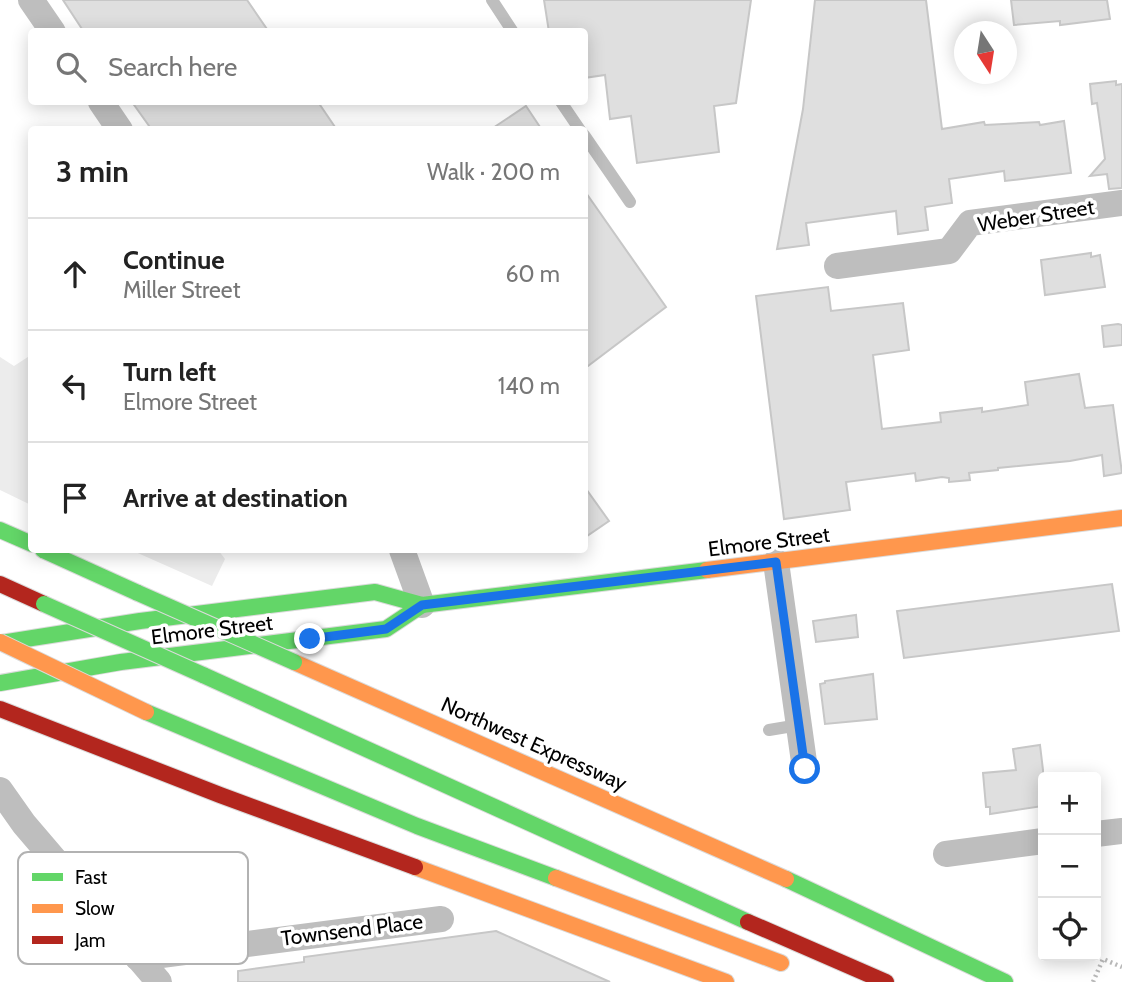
<!DOCTYPE html>
<meta charset="utf-8">
<style>
body{margin:0;font-family:Cabin,sans-serif;background:#f6f6f6;color:#222}
.controls{position:absolute;right:21px;bottom:21px;display:grid;overflow:hidden;border-radius:7px;box-shadow:0 4px 18px #0003}
.controls button{width:63px;height:63px;display:grid;place-items:center;padding:0;border:0;border-bottom:2px solid #e0e0e0;background:#fff;color:#222;font:35px sans-serif}
.compass{position:absolute;left:954px;top:21px;width:63px;height:63px;border-radius:50%;background:#fff;box-shadow:0 4px 18px #0003;rotate:168deg}
.stop{position:absolute;width:21px;height:21px;margin:-16px;border:5px solid #1a73e8;border-radius:50%;background:#fff}
.stop.end{background:#1a73e8;border-color:#fff;box-shadow:0 2px 7px #0008}
.list{margin:0;padding:0;list-style:none}
h2{display:flex;justify-content:space-between;align-items:center;height:91px;margin:0;padding:0 28px;font-size:30px}
h2 small{font-size:23px;font-weight:400;color:#767676}
.list li{display:grid;grid-template-columns:46px 1fr auto;gap:21px;align-items:center;box-sizing:border-box;height:112px;padding:0 28px;border-top:2px solid #e0e0e0}
.list b{display:block;font-size:26px;white-space:nowrap}
.list p{margin:0;font-size:23px;white-space:nowrap;color:#767676}
.list em{font-size:23px;font-style:normal;color:#767676}
.icon{flex:none;width:38px;height:38px;fill:none;stroke:currentColor;stroke-width:2;stroke-linecap:round;stroke-linejoin:round}
.map{position:relative;flex:none;width:1122px;height:982px;overflow:hidden}
.search{position:absolute;background:#fff;box-shadow:0 4px 18px #0003;left:28px;top:28px;width:560px;height:77px;display:flex;align-items:center;gap:18px;box-sizing:border-box;padding:0 24px;border-radius:7px;color:#767676;font-size:26px}
.panel{position:absolute;background:#fff;box-shadow:0 4px 18px #0003;left:28px;top:126px;width:560px;height:427px;border-radius:7px}
.map>svg:first-child{display:block}
.green{fill:#ececec}
.building{fill:#dfdfdf;stroke:#c7c7c7;stroke-width:2}
.lines{fill:none;stroke-linecap:round;stroke-linejoin:round}
.fast-casing{stroke:#dbdbdb;stroke-width:18}
.slow-casing{stroke:#dbdbdb;stroke-width:18}
.jam-casing{stroke:#dbdbdb;stroke-width:18}
.path{stroke:#b9b9b9;stroke-width:4.5;stroke-dasharray:2 3.5;stroke-linecap:butt}
.lane{stroke:#bebebe;stroke-width:12}
.street{stroke:#bebebe;stroke-width:26}
.fast{stroke:#63d668;stroke-width:16}
.slow{stroke:#ff974d;stroke-width:16}
.jam{stroke:#b3261e;stroke-width:16}
.fast-bridge-casing{stroke:#dbdbdb;stroke-width:18;stroke-linecap:butt}
.slow-bridge-casing{stroke:#dbdbdb;stroke-width:18;stroke-linecap:butt}
.fast-bridge{stroke:#63d668;stroke-width:16}
.slow-bridge{stroke:#ff974d;stroke-width:16}
.route{stroke:#1a73e8;stroke-width:9}
.labels{text-anchor:middle;stroke-width:7;stroke-linejoin:round;paint-order:stroke}
.street-label{font-size:21px;fill:#000;stroke:#fff}
.key{fill:#fff;stroke:#b2b2b2;stroke-width:2}
.key-label{font-size:19px;fill:#000}
</style>
<div class="map">
<svg width="1122" height="982" viewBox="0 0 1122 982">
<rect width="100%" height="100%" fill="#fff"/>
<g class="green">
<polygon points="31,355 31,505 0,490 0,357 14,366"/>
<polygon points="131,550 218,550 225,559 212,586"/>
</g>
<g class="building">
<polygon points="63,0 247,0 269,32 84,32"/>
<polygon points="544,0 751,0 736,103 714,106 719,152 637,163 631,116 610,119 605,75 584,78 584,32 549,32"/>
<polygon points="815,0 926,0 942,129 984,122 985,125 1039,122 1040,125 1064,121 1071,173 1005,181 1004,171 949,179 952,203 925,207 928,230 898,234 896,211 806,223 809,245 777,249 803,109"/>
<polygon points="1011,0 1107,0 1110,19 1060,25 1060,21 1014,25"/>
<polygon points="1116,81 1116,85 1122,84 1122,188 1109,189 1107,174 1090,176 1105,159 1097,103 1092,104 1090,84"/>
<polygon points="132,102 318,102 337,130 152,130"/>
<polygon points="526,106 542,130 490,130"/>
<polygon points="584,190 666,307 584,369"/>
<polygon points="1091,253 1091,257 1100,255 1105,287 1045,295 1041,260"/>
<polygon points="828,287 831,311 903,303 909,350 873,355 882,429 941,422 940,413 982,408 982,412 1028,405 1025,382 1079,374 1085,408 1113,405 1122,473 1104,476 1102,455 1070,461 998,468 998,470 969,473 970,480 949,482 949,478 942,477 916,481 915,473 846,482 850,510 784,519 756,296"/>
<polygon points="1118,324 1122,325 1122,345 1104,347 1102,326"/>
<polygon points="584,486 609,521 584,538"/>
<polygon points="1112,584 1119,631 904,658 897,611"/>
<polygon points="856,615 858,637 816,642 813,621"/>
<polygon points="873,674 877,719 825,724 820,684 825,683 825,681"/>
<polygon points="1040,745 1043,770 1043,806 990,814 990,807 986,807 983,773 1016,770 1013,749"/>
<polygon points="496,931 610,982 238,982 238,971 304,962 304,957"/>
</g>
<g class="lines">
<defs>
<g id="fast">
<polyline points="0,530 32,544"/>
<polyline points="43,550 138,593"/>
<polyline points="0,643 140,621 375,592 422,605 707,570"/>
<polyline points="203,675 748,922"/>
<polyline points="0,683 121,662 386,629 422,605"/>
<polyline points="146,712 417,826 556,878"/>
<polyline points="786,879 1005,982"/>
</g>
<g id="slow">
<polyline points="707,570 1122,518"/>
<polyline points="294,662 786,879"/>
<polyline points="415,867 726,982"/>
<polyline points="556,878 781,963"/>
</g>
<g id="jam">
<polyline points="0,584 44,604"/>
<polyline points="0,709 220,795 415,867"/>
<polyline points="748,922 886,982"/>
</g>
</defs>
<use href="#fast" class="fast-casing"/>
<use href="#slow" class="slow-casing"/>
<use href="#jam" class="jam-casing"/>
<polyline class="path" points="1093,982 1103,959 1122,967"/>
<g class="lane">
<polyline points="492,0 513,32"/>
<polyline points="561,102 580,130"/>
<polyline points="584,135 630,202"/>
<polyline points="769,730 799,725"/>
</g>
<g class="street">
<polyline points="31,0 53,32"/>
<polyline points="101,102 120,130"/>
<polyline points="837,266 949,251 970,223 1122,203"/>
<polyline points="402,550 422,605"/>
<polyline points="776,562 805,769"/>
<polyline points="0,790 24,824 159,982"/>
<polyline points="1096,834 1122,831"/>
<polyline points="946,854 1043,841"/>
<polyline points="138,958 441,919"/>
</g>
<use href="#fast" class="fast"/>
<use href="#slow" class="slow"/>
<use href="#jam" class="jam"/>
<defs>
<g id="fast-bridge">
<polyline points="138,593 294,662"/>
<polyline points="44,604 203,675"/>
</g>
<polyline id="slow-bridge" points="0,642 146,712"/>
</defs>
<use href="#fast-bridge" class="fast-bridge-casing"/>
<use href="#slow-bridge" class="slow-bridge-casing"/>
<use href="#fast-bridge" class="fast-bridge"/>
<use href="#slow-bridge" class="slow-bridge"/>
</g>
<g class="lines">
<polyline class="route" points="310,639 386,629 422,605 776,562 805,769"/>
</g>
<g class="labels">
<g class="street-label">
<text transform="translate(1036 216) rotate(-9)" y="7">Weber Street</text>
<text transform="translate(769 542) rotate(-7)" y="7">Elmore Street</text>
<text transform="translate(212 630) rotate(-7)" y="7">Elmore Street</text>
<text transform="translate(534 744) rotate(24)" y="7">Northwest Expressway</text>
<text transform="translate(352 930) rotate(-7)" y="7">Townsend Place</text>
</g>
</g>
<rect x="18" y="852" width="230" height="112" rx="10" class="key"/>
<rect x="32" y="873" width="31" height="8" fill="#63d668"/>
<rect x="32" y="904" width="31" height="9" fill="#ff974d"/>
<rect x="32" y="936" width="31" height="8" fill="#b3261e"/>
<g class="key-label">
<text x="75" y="884">Fast</text>
<text x="75" y="915">Slow</text>
<text x="75" y="947">Jam</text>
</g>
</svg>
<div class="controls">
<button>+</button>
<button>−</button>
<button><svg class="icon" aria-label="locate" viewBox="0 0 24 24"><circle cx="12" cy="12" r="6"/><path d="M12 2v4M12 18v4M2 12h4M18 12h4"/></svg></button>
</div>
<svg class="compass" viewBox="-18 -18 36 36"><path d="M0-13l5 13h-10z" fill="#e53935"/><path d="M0 13l5-13h-10z" fill="#767676"/></svg>
<div class="stop" style="left:805px;top:769px"></div>
<div class="stop end" style="left:310px;top:639px"></div>
<div class="search"><svg class="icon" aria-label="search" viewBox="0 0 24 24"><circle cx="10" cy="10" r="6"/><path d="M15 15l6 6"/></svg>Search here</div>
<section class="panel">
<h2>3 min<small>Walk · 200 m</small></h2>
<ul class="list">
<li><svg class="icon" aria-label="ahead" viewBox="0 0 24 24"><path d="M12 20V5M6 11l6-6 6 6"/></svg><div><b>Continue</b><p>Miller Street</p></div><em>60 m</em></li>
<li><svg class="icon" aria-label="left" viewBox="0 0 24 24"><path d="M17 20v-9H6M10 6l-5 5 5 5"/></svg><div><b>Turn left</b><p>Elmore Street</p></div><em>140 m</em></li>
<li><svg class="icon" aria-label="arrive" viewBox="0 0 24 24"><path d="M6 21V4h12l-3 4 3 4H6"/></svg><div><b>Arrive at destination</b></div></li>
</ul>
</section>
</div>
